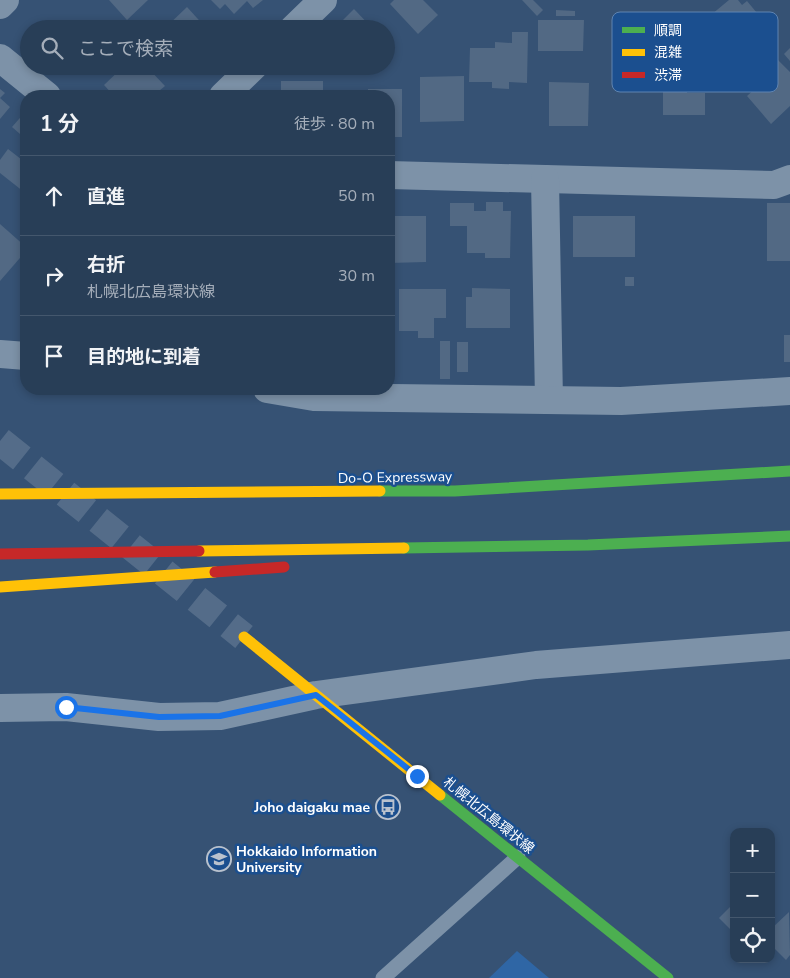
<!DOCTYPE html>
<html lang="ja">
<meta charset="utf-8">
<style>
body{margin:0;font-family:"Nunito Sans","Noto Sans JP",sans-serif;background:#344961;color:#f1f3f6}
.controls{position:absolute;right:15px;bottom:15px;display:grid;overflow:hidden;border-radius:10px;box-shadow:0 2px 8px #0003}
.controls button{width:45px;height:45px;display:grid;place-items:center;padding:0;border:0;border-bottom:1px solid #44576d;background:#283e57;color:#f1f3f6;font:25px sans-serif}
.stop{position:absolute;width:15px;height:15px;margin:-11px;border:4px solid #1a73e8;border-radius:50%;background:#fff}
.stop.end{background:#1a73e8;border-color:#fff;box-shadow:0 1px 5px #0008}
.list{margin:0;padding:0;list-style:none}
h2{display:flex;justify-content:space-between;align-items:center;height:65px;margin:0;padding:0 20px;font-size:21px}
h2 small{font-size:16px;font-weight:400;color:#a5aeba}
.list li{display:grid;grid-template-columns:32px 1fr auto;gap:15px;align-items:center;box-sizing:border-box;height:80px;padding:0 20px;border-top:1px solid #44576d}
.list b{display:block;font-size:19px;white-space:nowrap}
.list p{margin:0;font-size:16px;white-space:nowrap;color:#a5aeba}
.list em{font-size:16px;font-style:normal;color:#a5aeba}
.icon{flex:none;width:28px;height:28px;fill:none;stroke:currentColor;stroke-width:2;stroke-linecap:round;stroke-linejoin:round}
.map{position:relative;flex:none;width:790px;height:978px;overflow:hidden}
.search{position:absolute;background:#283e57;box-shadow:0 2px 8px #0003;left:20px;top:20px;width:375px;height:55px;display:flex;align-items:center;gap:12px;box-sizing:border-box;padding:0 18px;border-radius:28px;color:#a5aeba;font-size:19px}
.panel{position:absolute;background:#283e57;box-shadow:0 2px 8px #0003;left:20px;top:90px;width:375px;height:305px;border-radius:20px}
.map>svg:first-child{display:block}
.green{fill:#2f66a5}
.building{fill:#526984}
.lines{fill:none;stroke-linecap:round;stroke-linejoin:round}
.primary-tunnel{stroke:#546c89;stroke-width:28;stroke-dasharray:28 14;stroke-linecap:butt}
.lane{stroke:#7d92a8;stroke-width:15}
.street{stroke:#7d92a8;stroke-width:28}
.fast{stroke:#4caf50;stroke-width:11}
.slow{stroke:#ffc107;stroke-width:11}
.jam{stroke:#c62828;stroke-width:11}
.route{stroke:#1a73e8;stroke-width:6}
.labels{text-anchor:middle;stroke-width:5;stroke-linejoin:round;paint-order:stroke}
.street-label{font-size:14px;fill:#fff;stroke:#1b4f8f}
.poi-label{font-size:14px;font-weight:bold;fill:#fff;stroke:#1b4f8f;text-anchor:end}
.key{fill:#1b4f8f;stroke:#5f84b1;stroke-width:1}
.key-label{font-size:14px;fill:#fff}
</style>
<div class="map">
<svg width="790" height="978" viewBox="0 0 790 978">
<rect width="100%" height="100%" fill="#365274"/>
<polygon class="green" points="517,951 549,978 489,978"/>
<g class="building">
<polygon points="109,0 148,0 127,20"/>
<polygon points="211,0 263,0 253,8 247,1 234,14 225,4 220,9"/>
<polygon points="394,0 423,0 438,15 418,34 390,4"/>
<polygon points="522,0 533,0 543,10 537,16"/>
<polygon points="729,0 738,0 742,5 747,1 757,13 752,18 764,33 730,61 700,24"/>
<polygon points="187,7 207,29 164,29"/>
<polygon points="354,9 373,29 334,29"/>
<polygon points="556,10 575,11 575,16 556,16"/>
<polygon points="538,20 584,20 583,51 538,51"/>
<polygon points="220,22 226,29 216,29 215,27"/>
<polygon points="512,32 528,32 527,83 509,82 509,89 492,88 492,82 469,82 470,48 495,48 495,42 512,43"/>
<polygon points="386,43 392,48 386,53"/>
<polygon points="790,48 790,61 784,54"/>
<polygon points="778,60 790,72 790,106 771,124 747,96 760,84 756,79"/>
<polygon points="663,63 675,63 675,79 687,79 687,93 705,93 705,115 663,115"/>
<polygon points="124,66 146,66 165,86 153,96 114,96 104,85"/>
<polygon points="464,76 464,121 420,122 420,77"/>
<rect x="281" y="81" width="42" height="15"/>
<polygon points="549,82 589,83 588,126 549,126"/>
<polygon points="0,89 5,93 0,98 10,107 0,119"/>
<polygon points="368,89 402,89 402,137 389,137 389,96 368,96"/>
<polygon points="26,111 26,127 20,134 12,127"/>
<polygon points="8,149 26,163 26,189 24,192 0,173 0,160"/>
<polygon points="486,202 503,202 503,211 511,211 510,258 485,258 485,253 467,253 467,226 450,226 450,203 474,203 474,211 486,211"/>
<rect x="767" y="203" width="23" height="58"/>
<polygon points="389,216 426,216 426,262 389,263"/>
<rect x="573" y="216" width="62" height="41"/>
<polygon points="0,224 26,247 26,251 0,281"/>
<rect x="625" y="277" width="9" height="9"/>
<polygon points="472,288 510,289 510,328 466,328 466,297 472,297"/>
<polygon points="399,289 446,289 446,318 434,318 434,338 418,338 418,331 399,331"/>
<rect x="784" y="335" width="6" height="27"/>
<rect x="440" y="341" width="10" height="38"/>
<rect x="457" y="342" width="11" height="30"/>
<polygon points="734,903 734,933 719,918"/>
<polygon points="789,912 790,955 786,960 771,945 771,929"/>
</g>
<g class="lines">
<polyline class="primary-tunnel" points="0,441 244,637"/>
<polyline class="lane" points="383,978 518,857"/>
<g class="street">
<polyline points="0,5 5,0"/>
<polyline points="293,29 323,0"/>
<polyline points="0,58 47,96"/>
<polyline points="223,96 254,66"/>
<polyline points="389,175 774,185 790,179"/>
<polyline points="545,179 549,400"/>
<polyline points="0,354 26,356"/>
<polyline points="267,389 314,397 621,401 790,391"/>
<polyline points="0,708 66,707 159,717 220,716 316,695 536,665 790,645"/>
</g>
<g class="fast">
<polyline points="380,491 455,491 790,471"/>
<polyline points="404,548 588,545 790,536"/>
<polyline points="440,795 668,978"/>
</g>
<g class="slow">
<polyline points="0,494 380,491"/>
<polyline points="199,551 404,548"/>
<polyline points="0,587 215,572"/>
<polyline points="244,637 440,795"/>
</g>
<g class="jam">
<polyline points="0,554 199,551"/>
<polyline points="215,572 284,567"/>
</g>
</g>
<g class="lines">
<polyline class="route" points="66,707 159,717 220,716 316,695 417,776"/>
</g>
<defs>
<symbol id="bus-ring" viewBox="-11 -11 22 22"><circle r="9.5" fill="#1b4f8f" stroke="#b9c2ce" stroke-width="1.5"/><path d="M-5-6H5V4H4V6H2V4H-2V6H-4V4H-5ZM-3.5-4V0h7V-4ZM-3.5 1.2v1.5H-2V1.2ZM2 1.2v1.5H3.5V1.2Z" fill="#b9c2ce"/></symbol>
<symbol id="university-ring" viewBox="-11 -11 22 22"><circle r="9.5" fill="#1b4f8f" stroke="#b9c2ce" stroke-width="1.5"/><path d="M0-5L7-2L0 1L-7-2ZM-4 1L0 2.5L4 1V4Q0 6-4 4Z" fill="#b9c2ce"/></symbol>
</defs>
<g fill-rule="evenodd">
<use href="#bus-ring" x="374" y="793" width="28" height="28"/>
<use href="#university-ring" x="205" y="845" width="28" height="28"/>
</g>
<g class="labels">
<g class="street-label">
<text transform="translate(395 477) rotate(-1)" y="5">Do-O Expressway</text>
<text transform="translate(489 815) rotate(39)" y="5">札幌北広島環状線</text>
</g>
<g class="poi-label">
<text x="370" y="812">Joho daigaku mae</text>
<text x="236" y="856" text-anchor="start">Hokkaido Information<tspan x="236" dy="16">University</tspan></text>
</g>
</g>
<rect x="612" y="12" width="166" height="80" rx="8" class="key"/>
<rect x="622" y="27" width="23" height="6" fill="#4caf50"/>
<rect x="622" y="49" width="23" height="7" fill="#ffc107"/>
<rect x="622" y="72" width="23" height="6" fill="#c62828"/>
<g class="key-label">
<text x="654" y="35">順調</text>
<text x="654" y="57">混雑</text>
<text x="654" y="80">渋滞</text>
</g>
</svg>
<div class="controls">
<button>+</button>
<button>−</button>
<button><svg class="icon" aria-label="locate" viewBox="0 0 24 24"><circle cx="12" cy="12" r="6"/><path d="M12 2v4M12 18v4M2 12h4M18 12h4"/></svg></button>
</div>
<div class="stop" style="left:66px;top:707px"></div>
<div class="stop end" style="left:417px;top:776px"></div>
<div class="search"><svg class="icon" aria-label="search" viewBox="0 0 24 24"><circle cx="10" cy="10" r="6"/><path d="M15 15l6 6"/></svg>ここで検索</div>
<section class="panel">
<h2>1 分<small>徒歩 · 80 m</small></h2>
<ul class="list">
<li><svg class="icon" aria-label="ahead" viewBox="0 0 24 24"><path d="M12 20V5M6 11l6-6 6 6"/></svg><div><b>直進</b></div><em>50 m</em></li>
<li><svg class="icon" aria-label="right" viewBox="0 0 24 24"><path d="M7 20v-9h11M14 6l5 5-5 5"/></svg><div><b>右折</b><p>札幌北広島環状線</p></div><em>30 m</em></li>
<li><svg class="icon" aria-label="arrive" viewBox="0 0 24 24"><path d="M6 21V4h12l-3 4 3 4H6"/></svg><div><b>目的地に到着</b></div></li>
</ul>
</section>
</div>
